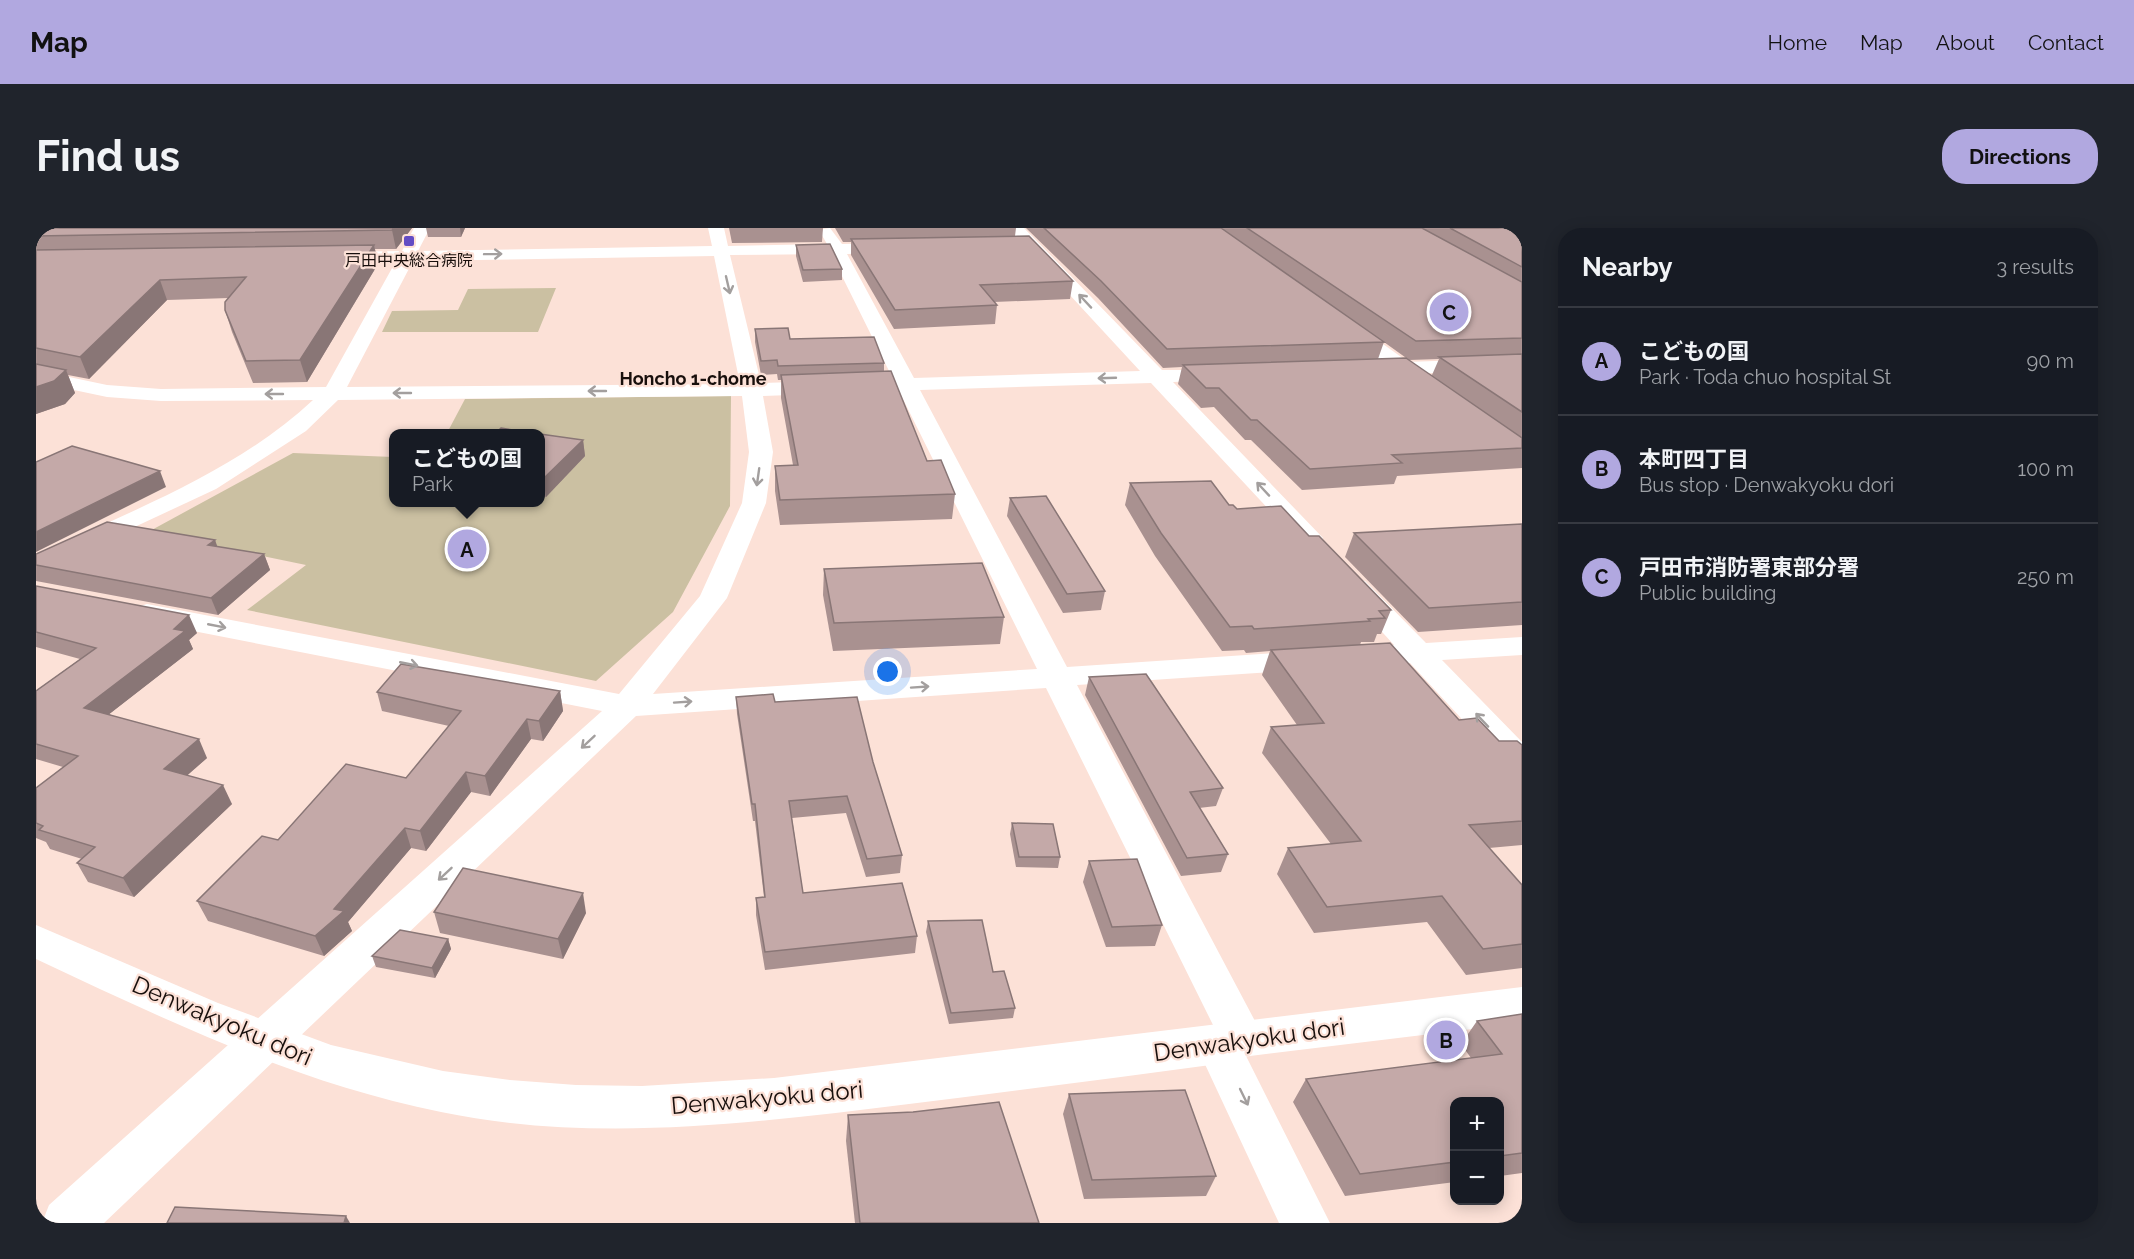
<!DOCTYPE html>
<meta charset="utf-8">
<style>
body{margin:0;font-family:Raleway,"Noto Sans JP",sans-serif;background:#20242c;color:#f1f3f6}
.controls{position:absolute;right:18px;bottom:18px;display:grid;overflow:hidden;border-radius:12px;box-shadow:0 3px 15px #0003}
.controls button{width:54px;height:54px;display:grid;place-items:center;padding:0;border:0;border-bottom:2px solid #363941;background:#171b24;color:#f1f3f6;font:30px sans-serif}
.you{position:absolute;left:852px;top:444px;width:21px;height:21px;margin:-15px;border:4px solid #fff;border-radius:50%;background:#1a73e8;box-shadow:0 0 0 9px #1a73e833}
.badge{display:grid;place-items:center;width:39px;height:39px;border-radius:50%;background:#b1a8e0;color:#111;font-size:20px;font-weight:700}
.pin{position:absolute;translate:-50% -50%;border:3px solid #fff;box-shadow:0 2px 6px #0006}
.popup{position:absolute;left:353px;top:201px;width:156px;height:78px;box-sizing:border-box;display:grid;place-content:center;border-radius:12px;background:#171b24;filter:drop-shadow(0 2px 4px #0005);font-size:20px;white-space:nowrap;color:#9ea1a6}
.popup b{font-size:22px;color:#f1f3f6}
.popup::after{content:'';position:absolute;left:50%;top:100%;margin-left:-12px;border:12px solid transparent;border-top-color:#171b24}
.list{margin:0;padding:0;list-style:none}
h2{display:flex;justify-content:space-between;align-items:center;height:78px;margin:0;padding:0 24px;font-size:26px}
h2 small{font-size:20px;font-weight:400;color:#9ea1a6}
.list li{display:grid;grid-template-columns:39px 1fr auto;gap:18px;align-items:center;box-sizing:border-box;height:108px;padding:0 24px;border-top:2px solid #363941}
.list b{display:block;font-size:22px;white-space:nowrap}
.list p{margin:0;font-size:20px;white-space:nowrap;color:#9ea1a6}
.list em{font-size:20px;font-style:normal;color:#9ea1a6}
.map{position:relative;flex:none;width:1486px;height:995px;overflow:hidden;border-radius:24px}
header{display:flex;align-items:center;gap:36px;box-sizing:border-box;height:84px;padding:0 30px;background:#b1a8e0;color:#111}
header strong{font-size:28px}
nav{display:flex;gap:33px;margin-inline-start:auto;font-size:21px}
.intro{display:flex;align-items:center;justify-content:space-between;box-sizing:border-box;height:144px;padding:0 36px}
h1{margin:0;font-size:42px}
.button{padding:15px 27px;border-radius:24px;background:#b1a8e0;color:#111;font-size:21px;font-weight:700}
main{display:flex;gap:36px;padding:0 36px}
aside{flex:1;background:#171b24;border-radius:24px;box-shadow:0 3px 15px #0003}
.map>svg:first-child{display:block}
.green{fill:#cbc0a2}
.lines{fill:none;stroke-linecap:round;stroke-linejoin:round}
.street{fill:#fff;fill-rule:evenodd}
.secondary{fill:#fff;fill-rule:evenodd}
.highway{fill:#fff;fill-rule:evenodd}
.wall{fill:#a99190;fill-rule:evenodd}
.shaded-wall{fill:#897676}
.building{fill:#c4a9a8;stroke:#897676;stroke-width:1.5}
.oneway{stroke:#a39f9e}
.poi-dot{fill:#624cc4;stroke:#fce1d7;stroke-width:2}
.labels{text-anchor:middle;stroke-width:4.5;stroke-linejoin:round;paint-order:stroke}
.far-poi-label{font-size:16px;fill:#180f0c;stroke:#fce1d7}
.far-neighbourhood-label{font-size:18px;font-weight:bold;fill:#180f0c;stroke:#fce1d7}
.near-street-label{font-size:24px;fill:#180f0c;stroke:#fce1d7}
</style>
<header>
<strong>Map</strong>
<nav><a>Home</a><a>Map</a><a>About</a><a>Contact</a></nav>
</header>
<div class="intro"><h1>Find us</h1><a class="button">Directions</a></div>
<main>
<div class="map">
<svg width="1486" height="995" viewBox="0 0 1486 995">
<rect width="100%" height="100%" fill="#fce1d7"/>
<g class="green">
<polygon points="520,60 502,104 346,104 356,83 422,82 432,61"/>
<polygon points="695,168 694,278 637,384 560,453 211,382 270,337 112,304 257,225 357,229 358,274 504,274 504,206 411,205 429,171"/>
</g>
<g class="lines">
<g class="street">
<path d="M 378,0 L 394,0 L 382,23 L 676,18 L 672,0 L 688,0 L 692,18 L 791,16 L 784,4 L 787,1 L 794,0 L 806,16 L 859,15 L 867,20 L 859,25 L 811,26 L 878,150 L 1104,143 L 972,0 L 988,0 L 1126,142 L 1194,142 L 1197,146 L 1194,150 L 1187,152 L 1137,154 L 1287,310 L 1283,316 L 1274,318 L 1265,316 L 1115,155 L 884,162 L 1031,439 L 1358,417 L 1305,359 L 1309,353 L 1319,351 L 1329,353 L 1390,415 L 1486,409 L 1486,427 L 1406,432 L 1486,514 L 1486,546 L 1474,543 L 1374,435 L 1041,457 L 1228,810 L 1222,824 L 1210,828 L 1294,995 L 1243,995 L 1160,817 L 1166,803 L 1178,799 L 1010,460 L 600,488 L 68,995 L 6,995 L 13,977 L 566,483 L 111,394 L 101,391 L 97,385 L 101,379 L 111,376 L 583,466 L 664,368 L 706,275 L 713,224 L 706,168 L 302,172 L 270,203 L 180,261 L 0,345 L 0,327 C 95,283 200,244 277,172 L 125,173 L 71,169 L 0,154 L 0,142 L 71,157 L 125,161 L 290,159 L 360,33 L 296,34 L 288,29 L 296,24 L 366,23 ZM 795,26 L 857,151 L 725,155 L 694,27 ZM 678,28 L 704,156 L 311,159 L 377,33 ZM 863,163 L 1001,441 L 617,466 L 691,370 L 730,275 L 737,224 L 727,168 Z"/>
<polygon points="1486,130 1486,142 1341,147 1334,145 1331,141 1334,137 1341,135"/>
</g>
<path class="secondary" d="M 0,697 L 182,775 L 295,817 L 407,843 L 474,852 L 540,857 L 606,858 L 738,850 L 1486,759 L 1486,795 L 1206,829 L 1182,836 C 1079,850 976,863 873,876 C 718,895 559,916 405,884 C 261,855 132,793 0,731 Z"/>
<polygon class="highway" points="1309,92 1316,94 1399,153 1402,157 1399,161 1385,161 1302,102 1300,98"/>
</g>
<g class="wall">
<polygon points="0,0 376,0 360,21 339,21 342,36 271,154 217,155 196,104 189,82 193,70 131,72 53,151 32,147 39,165 29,176 0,186"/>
<polygon points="390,0 429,0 425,9 392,9"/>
<polygon points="693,0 787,0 786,14 696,15"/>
<polygon points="799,0 980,0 979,8 1037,53 1034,71 958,74 961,77 959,96 858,101 815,27 815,14 807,14"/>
<path d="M 990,0 L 1486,0 L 1486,240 L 1361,248 L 1358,256 L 1266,262 L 1215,212 L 1209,212 L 1178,179 L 1165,180 L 1142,156 L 1146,139 L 1127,140 L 1062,70 ZM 1334,104 L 1373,132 L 1403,131 L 1396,147 L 1342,131 L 1348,114 Z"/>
<polygon points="760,17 806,41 806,52 767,54 760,28"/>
<polygon points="719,101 754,111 848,135 848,143 891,233 919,266 916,291 744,297 739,263 739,238 757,237 745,170 745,152 742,152 741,146 725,147 719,114"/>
<polygon points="504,206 547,212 549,228 510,269 504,268"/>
<polygon points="1094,255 1193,277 1355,382 1345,406 1341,406 1338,414 1325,414 1324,417 1423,492 1463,513 1486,517 1486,617 1453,620 1486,657 1486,740 1430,747 1391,694 1278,705 1241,646 1252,620 1295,616 1226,525 1235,499 1261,497 1226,447 1234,423 1210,425 1208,422 1186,423 1119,328 1089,277"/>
<polygon points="974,270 1069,363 1065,382 1027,385 971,288"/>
<polygon points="1486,296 1486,397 1382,404 1309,329 1318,305"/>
<polygon points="179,312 181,319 228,326 234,342 182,387 0,353 0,326"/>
<polygon points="788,341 968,389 964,416 797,423 787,367"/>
<polygon points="0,358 161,405 153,412 157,421 73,486 171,530 151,547 196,576 98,669 52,654 41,635 46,631 14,621 10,614 0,610 0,560 27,539 0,531 0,463 44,431 0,419"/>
<polygon points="1053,449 1187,560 1180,578 1163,580 1192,626 1185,644 1145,648 1049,467"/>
<polygon points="524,463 527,483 507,513 495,511 454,568 435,564 390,623 375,620 312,694 316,703 288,728 172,693 161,673 242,612 370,550 413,498 346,483 341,464"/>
<polygon points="700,469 739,474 837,534 866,627 864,645 830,649 810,585 756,590 767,665 881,708 879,725 729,742 720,687 720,670 728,669 719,593 717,593 701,486"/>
<polygon points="976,595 1024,629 1022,640 980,639 974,606"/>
<polygon points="1053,633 1126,697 1119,718 1070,719 1047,654"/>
<polygon points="398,684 550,685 527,731 404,705"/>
<polygon points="892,693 957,744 979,780 977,790 913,796 890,704"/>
<polygon points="412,711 415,721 399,750 340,739 336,728"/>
<polygon points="1486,786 1486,945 1464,948 1464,873 1419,873 1419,954 1309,968 1257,874 1270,851 1435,830 1425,816 1441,793"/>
<polygon points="1033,866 1180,948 1170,968 1048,971 1027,886"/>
<polygon points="812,887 1003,995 819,995 810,913"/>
</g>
<g class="shaded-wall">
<polygon points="358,0 376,0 360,21 356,2"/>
<polygon points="424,0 429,0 425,9"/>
<polygon points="338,17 342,36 271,154 264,132"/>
<polygon points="124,52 131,72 53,151 44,129"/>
<polygon points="30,142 39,165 29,176 0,186 0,159"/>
<polygon points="547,212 549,228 510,269 507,251"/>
<polygon points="124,243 130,259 0,324 0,304"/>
<polygon points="179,312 185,329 172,317"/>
<polygon points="228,326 234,342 182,387 175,370"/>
<polygon points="153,387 161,405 153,412 157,421 58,498 48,480"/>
<polygon points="524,463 527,483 507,513 503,493"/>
<polygon points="491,491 495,511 454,568 449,548"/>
<polygon points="163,511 171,530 137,560 128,541"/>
<polygon points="430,544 435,564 390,623 384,603"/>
<polygon points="187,557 196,576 98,669 87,650"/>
<polygon points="369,600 375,620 312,694 316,703 288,728 279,708 298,681"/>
<polygon points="547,665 550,685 527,731 522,711"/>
<polygon points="412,711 415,721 399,750 396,740"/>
<polygon points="310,988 314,995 308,995"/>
</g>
<g class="building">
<polygon points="0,0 358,0 356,2 0,8"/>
<polygon points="1008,0 1185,0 1348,114 1131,121 1065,53"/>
<polygon points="1211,0 1386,0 1486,54 1486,110 1380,113"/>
<polygon points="1414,0 1486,0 1486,39"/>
<polygon points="993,8 1037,53 944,57 961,77 859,82 815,11"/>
<polygon points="794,16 806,41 767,42 760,17"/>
<polygon points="338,17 264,132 210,133 189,82 189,74 210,49 124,52 44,129 0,120 0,22"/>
<polygon points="752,100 754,111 838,109 848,135 742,138 741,132 725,133 719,101"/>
<polygon points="1486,126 1486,184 1403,129"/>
<polygon points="1370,130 1486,210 1486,220 1356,227 1366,235 1274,241 1221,192 1215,192 1183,160 1170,160 1147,137"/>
<polygon points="0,136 30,142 18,153 0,159"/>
<polygon points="855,143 891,233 905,232 919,266 744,272 739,238 762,237 745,147"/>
<polygon points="465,200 502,206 459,206"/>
<polygon points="504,206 547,212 507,251 504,251"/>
<polygon points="36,218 124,243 0,304 0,234"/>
<polygon points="1175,253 1193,277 1197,277 1201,281 1245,278 1273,308 1283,308 1355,382 1343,383 1349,390 1332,391 1334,393 1218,401 1216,398 1194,399 1125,305 1094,255"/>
<polygon points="1010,268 1069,363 1031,366 974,270"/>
<polygon points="71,294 179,312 172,317 228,326 175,370 0,337 0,326"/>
<polygon points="1486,296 1486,374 1393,380 1318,305"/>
<polygon points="946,335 968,389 798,395 788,341"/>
<polygon points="0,358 153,387 138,401 149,403 48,480 163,511 128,541 187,557 87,650 41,635 59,619 3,602 7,598 0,595 0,560 42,528 0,516 0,463 60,420 0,404"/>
<polygon points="1354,415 1423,492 1441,490 1463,513 1481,513 1486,517 1486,593 1433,597 1486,657 1486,716 1447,721 1406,668 1291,679 1252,620 1325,613 1235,499 1288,495 1235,422"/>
<polygon points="365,436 524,463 503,493 491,491 449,548 430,544 384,603 369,600 298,681 308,683 279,708 161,673 226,608 242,612 310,536 370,550 425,483 341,464"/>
<polygon points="1110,446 1187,560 1154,564 1192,626 1151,630 1053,449"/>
<polygon points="737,466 739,474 821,469 837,534 866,627 831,631 811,568 753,573 767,665 866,655 881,708 729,724 720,670 729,669 719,576 716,576 700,469"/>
<polygon points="976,595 1017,596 1024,629 983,629"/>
<polygon points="1101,631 1126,697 1076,699 1053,633"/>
<polygon points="427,640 547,665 522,711 398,684"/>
<polygon points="946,692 957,744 968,743 979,780 915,785 892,693"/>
<polygon points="364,702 412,711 396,740 336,728"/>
<polygon points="1486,786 1486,925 1464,928 1464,873 1419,873 1419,934 1324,946 1270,851 1466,826 1441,793"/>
<polygon points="1149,862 1180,948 1056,952 1033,866"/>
<polygon points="963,874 1003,995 824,995 812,887 877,884"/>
<polygon points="139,979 310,988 308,995 131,995"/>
</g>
<defs><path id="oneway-shaft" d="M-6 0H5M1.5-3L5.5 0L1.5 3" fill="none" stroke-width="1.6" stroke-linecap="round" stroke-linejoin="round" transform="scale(1.5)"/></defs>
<g class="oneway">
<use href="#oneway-shaft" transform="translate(457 26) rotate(-1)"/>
<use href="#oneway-shaft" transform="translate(692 57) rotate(77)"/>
<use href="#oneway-shaft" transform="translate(1049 73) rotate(-133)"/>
<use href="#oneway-shaft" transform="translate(1071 150) rotate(178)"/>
<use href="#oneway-shaft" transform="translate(561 163) rotate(180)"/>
<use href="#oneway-shaft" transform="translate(366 165) rotate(180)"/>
<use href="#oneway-shaft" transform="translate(238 166) rotate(180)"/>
<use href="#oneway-shaft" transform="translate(722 249) rotate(98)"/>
<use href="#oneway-shaft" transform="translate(1227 261) rotate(-133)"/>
<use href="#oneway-shaft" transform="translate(181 398) rotate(11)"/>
<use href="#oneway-shaft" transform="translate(373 436) rotate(11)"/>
<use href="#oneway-shaft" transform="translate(884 459) rotate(-4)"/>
<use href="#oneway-shaft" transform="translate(647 474) rotate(-4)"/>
<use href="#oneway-shaft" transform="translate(1446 492) rotate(-133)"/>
<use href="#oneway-shaft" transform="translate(552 514) rotate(137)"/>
<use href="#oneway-shaft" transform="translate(409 646) rotate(137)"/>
<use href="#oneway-shaft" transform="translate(1208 869) rotate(64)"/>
</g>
<rect class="poi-dot" x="367" y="7" width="12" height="12" rx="3"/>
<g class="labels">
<g class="far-poi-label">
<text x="373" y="38">戸田中央総合病院</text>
</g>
<g class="far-neighbourhood-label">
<text x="657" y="157">Honcho 1-chome</text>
</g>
<g class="near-street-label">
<text transform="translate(186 793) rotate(23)" y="8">Denwakyoku dori</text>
<text transform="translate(1213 812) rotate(-8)" y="8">Denwakyoku dori</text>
<text transform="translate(731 870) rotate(-5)" y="8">Denwakyoku dori</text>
</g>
</g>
</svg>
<div class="controls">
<button>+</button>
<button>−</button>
</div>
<div class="you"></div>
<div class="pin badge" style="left:431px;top:321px">A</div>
<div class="popup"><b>こどもの国</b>Park</div>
<div class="pin badge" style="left:1410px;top:812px">B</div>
<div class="pin badge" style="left:1413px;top:84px">C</div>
</div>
<aside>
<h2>Nearby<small>3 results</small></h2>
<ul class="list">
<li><span class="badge">A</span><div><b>こどもの国</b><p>Park · Toda chuo hospital St</p></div><em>90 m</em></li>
<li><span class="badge">B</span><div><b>本町四丁目</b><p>Bus stop · Denwakyoku dori</p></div><em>100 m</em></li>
<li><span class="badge">C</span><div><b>戸田市消防署東部分署</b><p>Public building</p></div><em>250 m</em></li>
</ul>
</aside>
</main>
